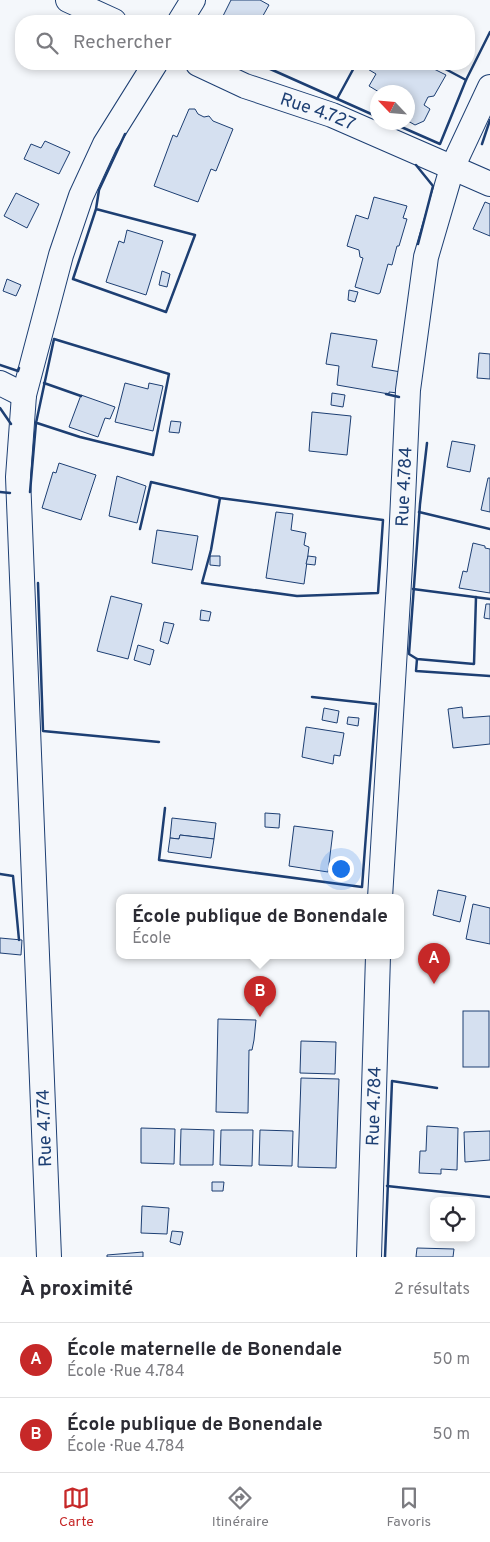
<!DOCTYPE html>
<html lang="fr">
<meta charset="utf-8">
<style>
body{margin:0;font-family:Overpass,sans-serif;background:#f2f2f3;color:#2b2b33}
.controls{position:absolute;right:15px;bottom:15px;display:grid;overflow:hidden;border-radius:10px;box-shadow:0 2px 8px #0003}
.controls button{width:45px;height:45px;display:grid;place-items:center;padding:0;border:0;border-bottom:1px solid #e1e1e2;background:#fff;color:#2b2b33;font:25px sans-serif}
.compass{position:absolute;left:370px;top:85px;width:45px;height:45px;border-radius:50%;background:#fff;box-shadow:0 2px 8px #0003;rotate:296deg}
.you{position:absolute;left:340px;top:868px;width:18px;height:18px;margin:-12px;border:4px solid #fff;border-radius:50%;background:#1a73e8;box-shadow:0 0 0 8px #1a73e833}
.badge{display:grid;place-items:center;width:32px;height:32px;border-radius:50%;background:#c62828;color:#fff;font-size:16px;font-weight:700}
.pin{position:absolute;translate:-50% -41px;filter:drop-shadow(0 1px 2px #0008)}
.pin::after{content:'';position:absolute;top:26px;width:18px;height:15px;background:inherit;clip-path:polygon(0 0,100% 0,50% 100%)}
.popup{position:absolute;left:116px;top:894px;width:288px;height:65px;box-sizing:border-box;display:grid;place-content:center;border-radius:10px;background:#fff;filter:drop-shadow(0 1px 4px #0005);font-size:16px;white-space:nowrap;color:#7c7c81}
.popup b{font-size:19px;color:#2b2b33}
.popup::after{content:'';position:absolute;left:50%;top:100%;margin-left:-10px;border:10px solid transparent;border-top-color:#fff}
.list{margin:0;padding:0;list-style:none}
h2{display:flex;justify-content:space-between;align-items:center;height:65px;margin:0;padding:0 20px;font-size:21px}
h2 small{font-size:16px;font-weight:400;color:#7c7c81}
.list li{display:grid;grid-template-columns:32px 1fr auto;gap:15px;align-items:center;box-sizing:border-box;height:75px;padding:0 20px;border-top:1px solid #e1e1e2}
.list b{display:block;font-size:19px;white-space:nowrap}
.list p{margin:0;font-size:16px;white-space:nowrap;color:#7c7c81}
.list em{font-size:16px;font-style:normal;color:#7c7c81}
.icon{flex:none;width:28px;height:28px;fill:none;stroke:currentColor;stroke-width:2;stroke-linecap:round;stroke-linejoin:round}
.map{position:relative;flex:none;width:490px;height:1257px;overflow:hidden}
.search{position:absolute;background:#fff;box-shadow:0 2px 8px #0003;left:15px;right:15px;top:15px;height:55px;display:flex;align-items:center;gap:12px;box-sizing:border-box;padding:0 18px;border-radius:20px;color:#7c7c81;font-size:19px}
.sheet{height:215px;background:#fff}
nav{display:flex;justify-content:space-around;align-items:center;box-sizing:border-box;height:70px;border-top:1px solid #e1e1e2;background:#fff;font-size:14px;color:#7c7c81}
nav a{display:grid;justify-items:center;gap:2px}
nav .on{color:#c62828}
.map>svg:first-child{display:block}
.building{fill:#d5e0f0;stroke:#1d3f73}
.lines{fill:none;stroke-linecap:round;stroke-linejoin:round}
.minor-casing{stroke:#1d3f73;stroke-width:26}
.minor{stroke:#f4f7fb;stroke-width:24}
.wall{stroke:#1d3f73;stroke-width:2.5}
.labels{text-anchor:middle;stroke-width:4;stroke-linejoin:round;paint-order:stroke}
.street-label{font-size:18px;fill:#1d3f73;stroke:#f4f7fb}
</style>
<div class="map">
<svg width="490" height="1257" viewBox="0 0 490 1257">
<rect width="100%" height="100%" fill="#f4f7fb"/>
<g class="building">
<polygon points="231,0 260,0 269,5 260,21 233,21 223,16"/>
<polygon points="362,64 424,64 446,75 434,96 428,97 424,105 430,109 424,121 415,125 408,121 408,92 379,92 369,86 376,74 361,65"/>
<polygon points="189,109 195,109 198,114 204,117 209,116 213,121 233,129 216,171 211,169 198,202 154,186 173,135 177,137"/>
<polygon points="45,141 70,152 59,174 24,159 31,144 41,148"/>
<polygon points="16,193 39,204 27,228 4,216"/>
<polygon points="374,197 407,206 403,218 407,219 399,246 397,246 392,265 388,264 380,293 378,294 355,287 363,258 360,257 359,250 347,246 356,215 368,219"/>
<polygon points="485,202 490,204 490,236 473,229"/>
<polygon points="127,230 163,241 146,295 106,282 119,241 124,243"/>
<polygon points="162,271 170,274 167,287 159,285"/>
<polygon points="7,279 21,285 16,296 3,291"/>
<polygon points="349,290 358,292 355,302 348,300"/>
<polygon points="331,333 377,340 372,367 401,372 398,393 389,392 389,394 337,385 339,366 326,364"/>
<polygon points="479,353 490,354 490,379 477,378"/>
<polygon points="125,383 148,389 149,383 163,386 153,431 115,422"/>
<polygon points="332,393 345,395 343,407 331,405"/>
<polygon points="81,395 115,407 110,419 105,418 98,437 69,427"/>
<polygon points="312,412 351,416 347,455 309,451"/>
<polygon points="171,421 181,422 179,433 169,432"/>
<polygon points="452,441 475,445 470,472 447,467"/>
<polygon points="59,463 96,475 81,520 42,508 53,472 56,473"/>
<polygon points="117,476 146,486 137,523 109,516"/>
<polygon points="488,478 490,478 490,512 481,510"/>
<polygon points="276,512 293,514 291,530 306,533 304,545 309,547 304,584 266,578"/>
<polygon points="157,530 198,536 192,570 152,563"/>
<polygon points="473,543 485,546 485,548 490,549 490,593 459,588 463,571 467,572"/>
<polygon points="210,556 220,556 220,566 210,565"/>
<polygon points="308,556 316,557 315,565 306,564"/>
<polygon points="111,596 142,604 128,659 97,651"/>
<polygon points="486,604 490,604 490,619 484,618"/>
<polygon points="201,610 211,612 209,621 200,620"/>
<polygon points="164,622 174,624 168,644 160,641"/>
<polygon points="138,645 154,650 150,665 134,660"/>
<polygon points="462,707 463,718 490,716 490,744 453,748 448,709"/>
<polygon points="324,708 339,711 337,723 322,720"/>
<polygon points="348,717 359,718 358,726 347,724"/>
<polygon points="306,727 344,733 340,756 334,755 333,764 302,757"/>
<polygon points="265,813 280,814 279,828 265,827"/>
<polygon points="172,818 216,823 214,839 180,835 179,839 170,838"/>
<polygon points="294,826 333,831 328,872 289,866"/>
<polygon points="180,835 214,839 211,858 168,852 170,838 179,839"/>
<polygon points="438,890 466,896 460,922 433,915"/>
<polygon points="473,904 490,908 490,944 466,939"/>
<polygon points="0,938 22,940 21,955 0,953"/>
<rect x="463" y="1011" width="26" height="56"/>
<polygon points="218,1019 256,1020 254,1040 252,1050 249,1050 248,1113 216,1112"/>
<polygon points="301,1041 336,1042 335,1074 300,1073"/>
<polygon points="301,1078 339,1079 336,1168 298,1167"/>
<polygon points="427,1126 458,1128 457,1170 441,1169 441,1174 419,1173 420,1151 426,1151"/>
<polygon points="141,1128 175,1129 174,1164 141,1163"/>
<polygon points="181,1129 214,1130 213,1165 180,1165"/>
<polygon points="221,1130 253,1130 252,1166 220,1165"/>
<polygon points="260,1130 293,1131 292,1166 259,1165"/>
<polygon points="490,1131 490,1160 465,1162 464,1132"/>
<polygon points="212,1182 224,1182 223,1191 212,1191"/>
<polygon points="142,1206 169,1208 167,1234 141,1233"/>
<polygon points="172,1231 183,1232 180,1245 170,1242"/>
<polygon points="417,1248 454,1249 453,1257 416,1257"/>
<polygon points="143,1252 143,1257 107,1257 107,1255"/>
</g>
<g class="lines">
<defs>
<g id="minor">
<polyline points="68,0 114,21"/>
<polyline points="180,21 193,0"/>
<path id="s1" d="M 198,64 L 245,86 L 332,115 L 490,184"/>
<polyline points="0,383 24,395"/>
<path id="s2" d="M 380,898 L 400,565 L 408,390 L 426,257 L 452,168 L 490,87"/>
<polyline points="49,1257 18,477 24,395 61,255 81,196 105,144 155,64"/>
<path id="s3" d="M 369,1257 L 378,956"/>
</g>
</defs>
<use href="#minor" class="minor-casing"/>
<use href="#minor" class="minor"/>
<g class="wall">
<polyline points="259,64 378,117"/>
<polyline points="436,64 466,80"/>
<polyline points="337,99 356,64"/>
<polyline points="390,122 440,144 466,80 490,32"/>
<polyline points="482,144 490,120"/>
<polyline points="416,165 433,186 418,244"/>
<polyline points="96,209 195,235 166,312 73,279 96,209 99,190 125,134"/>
<polyline points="0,365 18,371 19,368"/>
<polyline points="44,383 81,396"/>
<polyline points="386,394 399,397"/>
<polyline points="0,408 11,424"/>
<polyline points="427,443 420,504 409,654 417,659 474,664 476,597"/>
<polyline points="0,492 10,493"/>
<polyline points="30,492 36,423 54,339 169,374 153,455 80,437 37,423"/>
<polyline points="419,512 490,529"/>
<polyline points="140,529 151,482 220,498 383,520 378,593 297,596 202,583 211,550 220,498"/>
<polyline points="38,583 43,731 159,742"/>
<polyline points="413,589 490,599"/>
<polyline points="417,659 416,671 490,676"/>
<polyline points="165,808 159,860 362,887 376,704 312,697"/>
<polyline points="0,874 13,876 19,940"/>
<polyline points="387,1186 490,1197"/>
<polyline points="385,1257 392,1081 437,1088"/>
</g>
</g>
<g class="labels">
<g class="street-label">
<text dy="6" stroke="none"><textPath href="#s1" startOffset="129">Rue 4.727</textPath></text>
<text dy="6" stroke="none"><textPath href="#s2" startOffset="412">Rue 4.784</textPath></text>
<text dy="6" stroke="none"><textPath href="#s3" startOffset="151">Rue 4.784</textPath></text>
<text transform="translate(44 1128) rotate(-92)" y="6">Rue 4.774</text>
</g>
</g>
</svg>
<div class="controls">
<button><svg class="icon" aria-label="locate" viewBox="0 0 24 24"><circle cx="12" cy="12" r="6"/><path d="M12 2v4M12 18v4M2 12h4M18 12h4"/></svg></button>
</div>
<svg class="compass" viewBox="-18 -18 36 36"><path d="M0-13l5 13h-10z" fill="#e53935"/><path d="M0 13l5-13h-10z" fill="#7c7c81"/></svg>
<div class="you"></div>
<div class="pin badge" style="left:434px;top:984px">A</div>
<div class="pin badge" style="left:260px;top:1017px">B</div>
<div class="popup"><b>École publique de Bonendale</b>École</div>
<div class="search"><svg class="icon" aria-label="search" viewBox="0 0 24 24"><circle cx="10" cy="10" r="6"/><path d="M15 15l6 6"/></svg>Rechercher</div>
</div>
<section class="sheet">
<h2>À proximité<small>2 résultats</small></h2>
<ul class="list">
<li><span class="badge">A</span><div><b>École maternelle de Bonendale</b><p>École · Rue 4.784</p></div><em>50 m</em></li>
<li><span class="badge">B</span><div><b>École publique de Bonendale</b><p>École · Rue 4.784</p></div><em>50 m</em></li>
</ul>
</section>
<nav>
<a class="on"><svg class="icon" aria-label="map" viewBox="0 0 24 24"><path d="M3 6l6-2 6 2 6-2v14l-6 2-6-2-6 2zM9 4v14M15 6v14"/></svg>Carte</a>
<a><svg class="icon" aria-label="directions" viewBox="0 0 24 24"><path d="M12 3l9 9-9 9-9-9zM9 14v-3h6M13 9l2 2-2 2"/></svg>Itinéraire</a>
<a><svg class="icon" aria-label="saved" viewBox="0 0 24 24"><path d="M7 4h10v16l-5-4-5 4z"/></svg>Favoris</a>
</nav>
